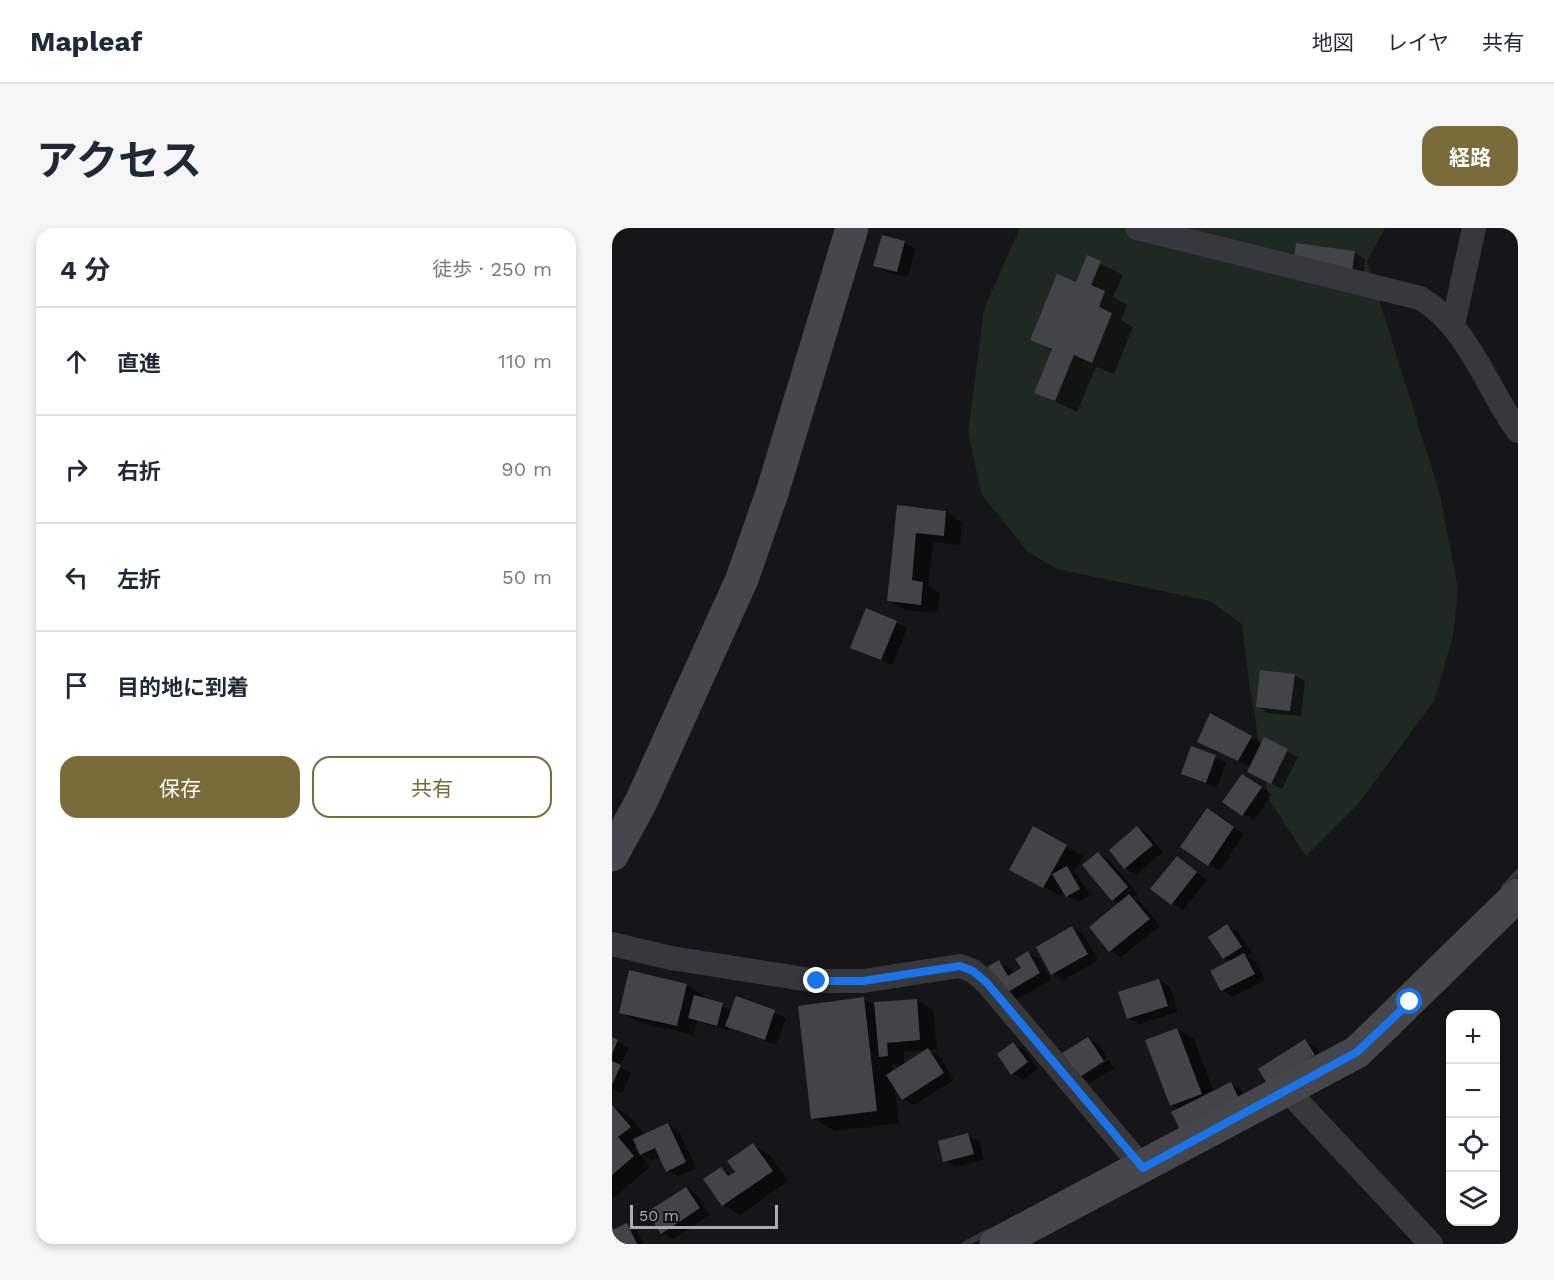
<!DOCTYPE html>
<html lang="ja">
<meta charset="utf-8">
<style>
body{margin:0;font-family:"Work Sans","Noto Sans JP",sans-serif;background:#f6f6f7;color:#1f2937}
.controls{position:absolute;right:18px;bottom:18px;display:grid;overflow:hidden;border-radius:12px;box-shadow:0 3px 9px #0003}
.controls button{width:54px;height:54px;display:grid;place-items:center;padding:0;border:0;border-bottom:2px solid #e0e1e3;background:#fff;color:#1f2937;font:30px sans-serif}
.scale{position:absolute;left:18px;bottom:15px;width:148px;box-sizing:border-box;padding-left:6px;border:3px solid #a9acb7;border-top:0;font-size:16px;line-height:21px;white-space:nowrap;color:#a9acb7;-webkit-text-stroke:4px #111113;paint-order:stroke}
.stop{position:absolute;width:18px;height:18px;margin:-14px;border:4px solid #1a73e8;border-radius:50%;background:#fff}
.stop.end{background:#1a73e8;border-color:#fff;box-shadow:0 2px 6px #0008}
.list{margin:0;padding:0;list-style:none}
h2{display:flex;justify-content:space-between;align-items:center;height:78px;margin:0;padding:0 24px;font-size:26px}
h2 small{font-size:20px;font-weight:400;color:#747a83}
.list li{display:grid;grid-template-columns:39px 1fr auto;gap:18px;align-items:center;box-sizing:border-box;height:108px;padding:0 24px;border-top:2px solid #e0e1e3}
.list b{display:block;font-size:22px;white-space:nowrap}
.list em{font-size:20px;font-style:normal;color:#747a83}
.actions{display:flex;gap:12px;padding:18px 24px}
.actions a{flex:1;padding:14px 0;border:2px solid #7a6c3a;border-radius:18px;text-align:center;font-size:21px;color:#7a6c3a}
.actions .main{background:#7a6c3a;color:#fff}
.icon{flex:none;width:33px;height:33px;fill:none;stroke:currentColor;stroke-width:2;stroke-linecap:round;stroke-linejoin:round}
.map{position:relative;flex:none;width:906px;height:1016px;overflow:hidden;border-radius:18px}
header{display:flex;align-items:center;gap:36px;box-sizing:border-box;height:84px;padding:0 30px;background:#fff;border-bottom:2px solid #e0e1e3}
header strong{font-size:28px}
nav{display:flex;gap:33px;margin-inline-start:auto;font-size:21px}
.intro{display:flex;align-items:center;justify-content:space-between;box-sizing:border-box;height:144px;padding:0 36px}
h1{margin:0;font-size:42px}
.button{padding:15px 27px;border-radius:18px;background:#7a6c3a;color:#fff;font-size:21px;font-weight:700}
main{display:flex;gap:36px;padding:0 36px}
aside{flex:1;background:#fff;border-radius:18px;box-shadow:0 3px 9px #0003}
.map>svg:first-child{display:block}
.green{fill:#202822}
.shadow{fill:#0007;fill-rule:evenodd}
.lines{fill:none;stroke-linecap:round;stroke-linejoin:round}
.stream{stroke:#2f363d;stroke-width:6}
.building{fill:#434348}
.street{stroke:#37383d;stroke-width:24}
.secondary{stroke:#46474d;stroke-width:33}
.route{stroke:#1a73e8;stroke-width:8}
</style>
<header>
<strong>Mapleaf</strong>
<nav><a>地図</a><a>レイヤ</a><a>共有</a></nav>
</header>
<div class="intro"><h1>アクセス</h1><a class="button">経路</a></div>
<main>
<aside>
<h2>4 分<small>徒歩 · 250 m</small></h2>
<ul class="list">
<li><svg class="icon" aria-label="ahead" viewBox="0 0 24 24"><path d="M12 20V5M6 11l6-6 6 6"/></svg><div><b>直進</b></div><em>110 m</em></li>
<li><svg class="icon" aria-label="right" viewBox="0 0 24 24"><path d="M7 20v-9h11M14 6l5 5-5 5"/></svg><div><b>右折</b></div><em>90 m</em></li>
<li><svg class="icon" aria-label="left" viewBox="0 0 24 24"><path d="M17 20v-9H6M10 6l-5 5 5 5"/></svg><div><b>左折</b></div><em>50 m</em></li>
<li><svg class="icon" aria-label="arrive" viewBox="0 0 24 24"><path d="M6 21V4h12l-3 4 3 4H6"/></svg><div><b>目的地に到着</b></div></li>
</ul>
<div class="actions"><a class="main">保存</a><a>共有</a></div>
</aside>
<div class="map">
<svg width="906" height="1016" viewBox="0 0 906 1016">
<rect width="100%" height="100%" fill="#161618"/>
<polygon class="green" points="408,0 773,0 755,33 828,267 846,361 841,408 822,473 747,575 694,628 657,572 638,461 630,396 598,373 445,341 416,324 370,267 356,205 372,81"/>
<g class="shadow">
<polygon points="292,14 303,21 296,49 274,44 263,38"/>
<polygon points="742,24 753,31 750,56 693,48"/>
<polygon points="475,29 511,47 501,69 515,77 509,92 521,99 502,146 484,139 465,184 424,164 441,123 420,111 464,56"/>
<polygon points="286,279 334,284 350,294 348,317 321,314 316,358 328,365 325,385 293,382 276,372"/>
<polygon points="255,382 295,400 281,437 240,419"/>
<polygon points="682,447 693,453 689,488 656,485 645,478"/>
<polygon points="599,487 651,516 653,511 686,529 670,561 648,550 639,539 598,520"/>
<polygon points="603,529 614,535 605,560 571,545"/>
<polygon points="641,554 660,566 642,592 631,586"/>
<polygon points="606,588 632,606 608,643 597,636"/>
<polygon points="422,600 471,628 462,644 479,667 466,674 455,668 452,663 449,668 416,651"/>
<polygon points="526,600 536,606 551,624 524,647 513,640 499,622"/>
<polygon points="486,625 497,632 526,666 521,670 528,674 548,698 509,729 498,723 508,676 501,672"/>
<polygon points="565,630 595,652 571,682 540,660"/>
<polygon points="615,698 626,704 640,725 635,728 643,733 653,752 621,769 610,762 618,734 612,730"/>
<polygon points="460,699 471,706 486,732 452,752 441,746"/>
<polygon points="416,725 427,731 439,752 403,772 392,766 387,733 398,740 402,746 411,741"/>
<polygon points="547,752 558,759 566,784 527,796 516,790"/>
<polygon points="74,757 91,767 90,771 120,782 125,770 174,790 164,817 117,799 116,803 85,793 82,807 26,794 9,784"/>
<path d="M 251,771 L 264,778 L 305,772 L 321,782 L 325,821 L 316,822 L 327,828 L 342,852 L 302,877 L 291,871 L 282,858 L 287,895 L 223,903 L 201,890 ZM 315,822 L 292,836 L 292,824 ZM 280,835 L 285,838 L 291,837 L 281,844 Z"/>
<polygon points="565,801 582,811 602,864 619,856 630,862 637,877 567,881 559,877"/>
<polygon points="0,811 17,820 8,839 19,845 10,865 0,861"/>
<polygon points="476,811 487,817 495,830 470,846 470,849 497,832 502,840 478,855 467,849"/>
<polygon points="693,813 704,819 713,833 668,862"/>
<polygon points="401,816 412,822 426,841 411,852 400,845"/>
<polygon points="0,878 16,887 33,907 56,896 67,903 84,940 66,949 55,942 49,928 40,932 29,926 25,917 22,920 38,939 0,971"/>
<polygon points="356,907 367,913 372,932 344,939 333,933"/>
<polygon points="141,917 158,927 176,953 128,987 111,977 110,941 120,947 125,944"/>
<polygon points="74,960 85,967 98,987 61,1011 50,1005"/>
<polygon points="14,997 25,1003 32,1016 0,1016 0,1004"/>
</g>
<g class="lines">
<g class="stream">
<polyline points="892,659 906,644"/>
<polyline points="353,1016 376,1004"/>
</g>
</g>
<g class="building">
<polygon points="270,7 293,13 285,44 261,38"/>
<polygon points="684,15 743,23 739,51 680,43"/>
<polygon points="475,27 489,33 479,57 493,63 487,79 500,85 480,135 462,127 443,173 422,165 440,121 418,112 445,46 464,54"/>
<polygon points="285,277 334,283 332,308 304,305 300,352 311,354 309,377 275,373"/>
<polygon points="254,380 285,393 269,432 238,420"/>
<polygon points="648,442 683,446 678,483 644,479"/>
<polygon points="598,485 640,508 626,533 585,514"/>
<polygon points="652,509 676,521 659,556 635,544"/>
<polygon points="579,518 604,527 594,555 569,546"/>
<polygon points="630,546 650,559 630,588 610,574"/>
<polygon points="595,580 622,599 596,638 568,619"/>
<polygon points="421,598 455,617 431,660 397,642"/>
<polygon points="525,598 541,617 512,641 497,622"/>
<polygon points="486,624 516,659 500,673 470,637"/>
<polygon points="565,628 585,644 559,677 538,661"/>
<polygon points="455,638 468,661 454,669 440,646"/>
<polygon points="517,666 538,691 497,724 477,699"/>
<polygon points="615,696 630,719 611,731 596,709"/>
<polygon points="460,698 476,726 439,747 424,719"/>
<polygon points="416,723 428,745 391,767 375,739 387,732 396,748 409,740 403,731"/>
<polygon points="632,725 643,746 609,763 598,743"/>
<polygon points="17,742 75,756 65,798 7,785"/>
<polygon points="547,751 556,778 515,791 506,764"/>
<polygon points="82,767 111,775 105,798 76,790"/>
<polygon points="124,768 163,782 153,812 113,798"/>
<polygon points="252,769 265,883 199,891 186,778"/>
<polygon points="305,771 308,812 275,815 276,828 267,829 262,774"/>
<polygon points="565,800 590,866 558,878 533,812"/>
<polygon points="0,809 6,812 0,826"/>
<polygon points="476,809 492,833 466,850 450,825"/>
<polygon points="693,811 703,827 656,857 646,841"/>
<polygon points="401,814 416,834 399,847 385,826"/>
<polygon points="316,820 332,845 290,872 274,847"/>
<polygon points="0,833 9,837 0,857"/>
<polygon points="619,854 627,871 568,901 559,884"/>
<polygon points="0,877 19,899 6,909 22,928 0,947"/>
<polygon points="56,895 74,934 54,944 43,920 28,927 21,911"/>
<polygon points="356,905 362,926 331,934 326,913"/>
<polygon points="141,915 161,943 110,978 91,951 109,939 116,948 123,944 115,933"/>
<polygon points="74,959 88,980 49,1006 35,984"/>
<polygon points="15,995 25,1016 0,1016 0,1002"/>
</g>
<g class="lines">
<g class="street">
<path d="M 525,0 L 808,70 C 857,99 874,159 906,203"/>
<polyline points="841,97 862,0"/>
<polyline points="0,716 59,730 205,753 251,753 348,738 361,743 375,755 531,940"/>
<polyline points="675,862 819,1016"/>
</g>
<g class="secondary">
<polyline points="0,627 29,574 130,351 161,262 240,0"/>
<polyline points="384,1016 745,824 906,667"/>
</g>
</g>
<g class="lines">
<polyline class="route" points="205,753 251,753 348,738 361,743 375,755 531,940 745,824 798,774"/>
</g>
</svg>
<div class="controls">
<button>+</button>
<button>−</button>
<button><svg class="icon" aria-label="locate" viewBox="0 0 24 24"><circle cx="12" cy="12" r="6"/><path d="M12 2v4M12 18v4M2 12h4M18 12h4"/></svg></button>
<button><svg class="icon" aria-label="layers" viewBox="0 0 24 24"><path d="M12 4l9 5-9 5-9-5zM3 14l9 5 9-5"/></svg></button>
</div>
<div class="scale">50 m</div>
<div class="stop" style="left:798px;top:774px"></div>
<div class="stop end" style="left:205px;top:753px"></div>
</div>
</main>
